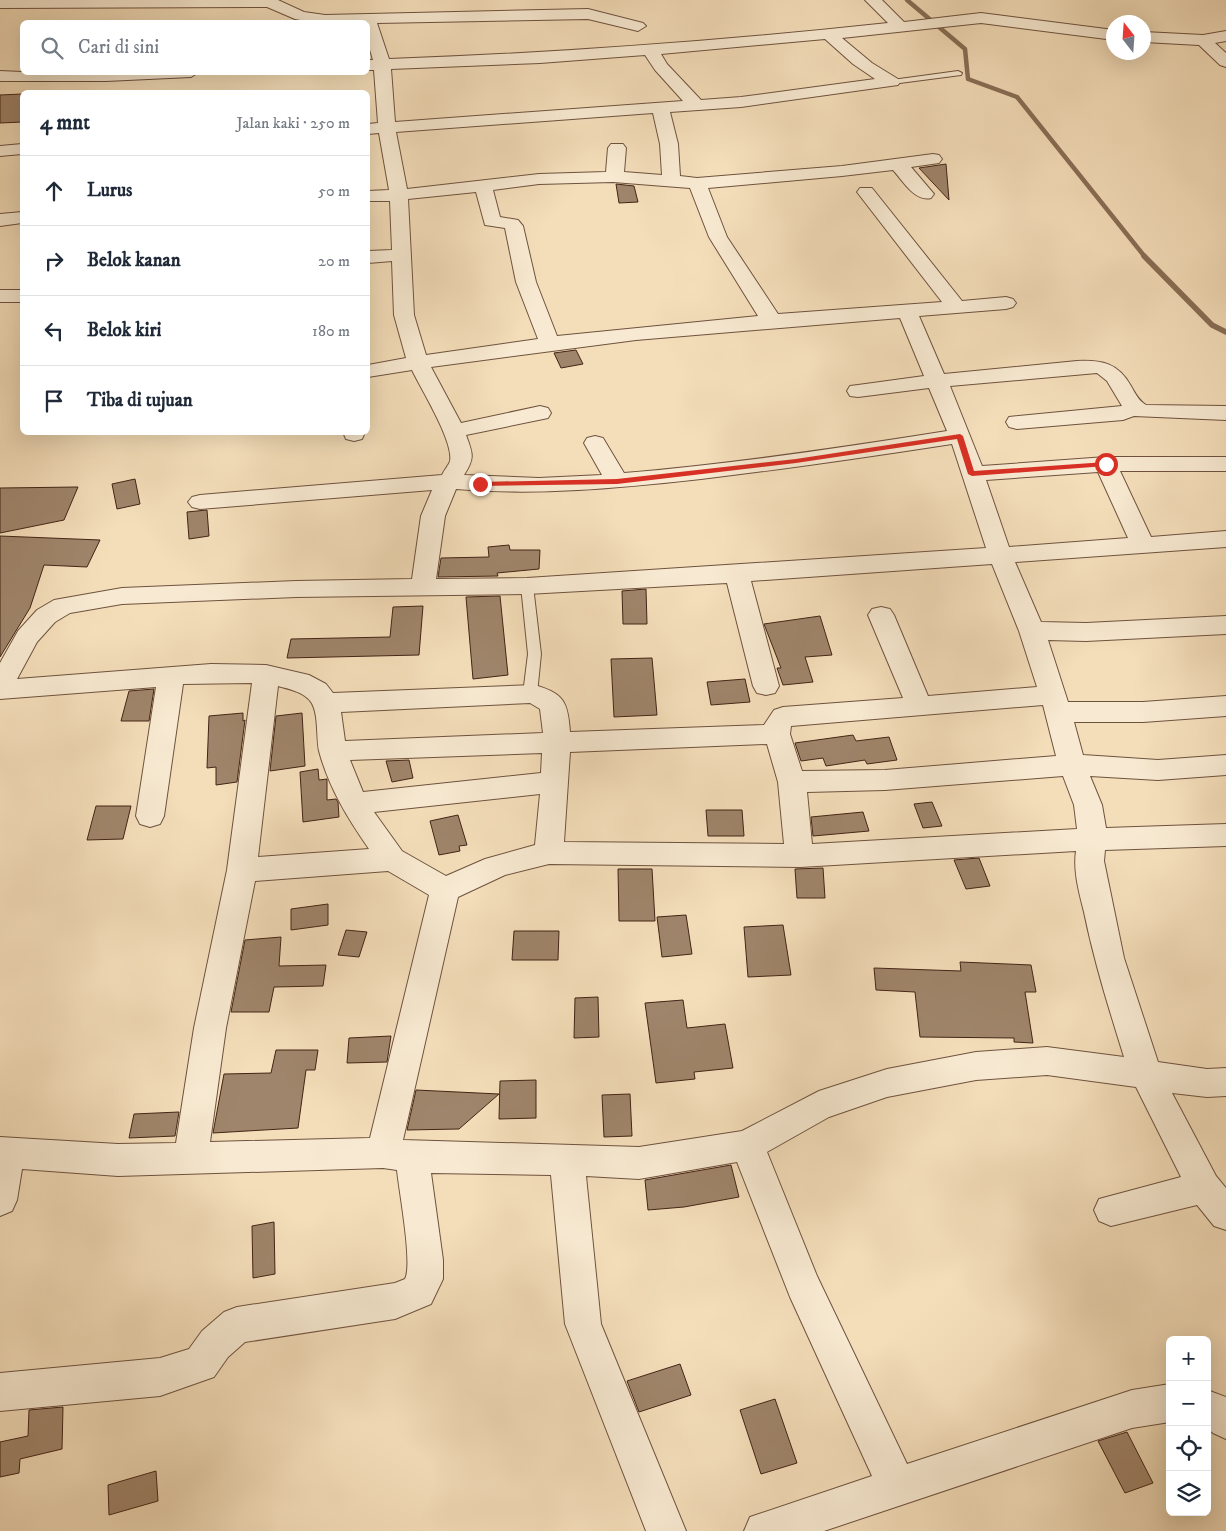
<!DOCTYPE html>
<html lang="id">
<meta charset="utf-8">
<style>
body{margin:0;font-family:"IM FELL DW Pica",serif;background:#f2f2f3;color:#1f2937}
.controls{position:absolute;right:15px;bottom:15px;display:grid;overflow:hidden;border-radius:8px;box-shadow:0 5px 20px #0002}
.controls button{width:45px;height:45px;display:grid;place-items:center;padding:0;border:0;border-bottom:1px solid #e0e1e3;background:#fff;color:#1f2937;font:25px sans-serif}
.compass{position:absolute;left:1106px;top:15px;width:45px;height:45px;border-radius:50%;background:#fff;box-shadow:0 5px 20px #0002;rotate:343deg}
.stop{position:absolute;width:15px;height:15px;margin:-11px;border:4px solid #d93025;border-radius:50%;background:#fff}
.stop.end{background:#d93025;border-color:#fff;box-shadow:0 1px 5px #0008}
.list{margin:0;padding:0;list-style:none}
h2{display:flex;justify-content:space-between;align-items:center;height:65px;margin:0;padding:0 20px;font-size:21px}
h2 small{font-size:16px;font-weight:400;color:#747a83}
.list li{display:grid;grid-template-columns:32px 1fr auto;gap:15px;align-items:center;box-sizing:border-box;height:70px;padding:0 20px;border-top:1px solid #e0e1e3}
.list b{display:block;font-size:19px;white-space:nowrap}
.list em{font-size:16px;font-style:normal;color:#747a83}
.icon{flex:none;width:28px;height:28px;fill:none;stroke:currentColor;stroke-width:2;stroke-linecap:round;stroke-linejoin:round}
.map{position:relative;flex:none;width:1226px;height:1531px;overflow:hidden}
.search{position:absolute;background:#fff;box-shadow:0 5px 20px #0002;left:20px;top:20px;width:350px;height:55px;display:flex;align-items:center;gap:12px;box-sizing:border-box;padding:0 18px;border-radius:8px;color:#747a83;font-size:19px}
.panel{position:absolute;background:#fff;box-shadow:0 5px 20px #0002;left:20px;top:90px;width:350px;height:345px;border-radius:8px}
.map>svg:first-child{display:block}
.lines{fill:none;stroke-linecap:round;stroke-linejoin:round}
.stream-far1{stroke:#896e56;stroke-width:4.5}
.stream{stroke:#896e56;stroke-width:5.5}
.building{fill:#9f856b;stroke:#432415}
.lane-casing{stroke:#6f523e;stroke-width:2}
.street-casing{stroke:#6f523e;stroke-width:2}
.lane{fill:#f8ead2;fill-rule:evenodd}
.street{fill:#f8ead2;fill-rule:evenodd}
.route{fill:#d93025}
</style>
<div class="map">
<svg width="1226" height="1531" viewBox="0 0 1226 1531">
<rect width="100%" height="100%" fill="#f4deba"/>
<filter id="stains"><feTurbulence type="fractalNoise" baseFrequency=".004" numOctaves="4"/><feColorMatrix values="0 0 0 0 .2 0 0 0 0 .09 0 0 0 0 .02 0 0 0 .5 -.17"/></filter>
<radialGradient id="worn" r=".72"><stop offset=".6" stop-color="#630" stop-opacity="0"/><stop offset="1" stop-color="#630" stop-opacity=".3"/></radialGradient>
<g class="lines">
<polyline class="stream-far1" points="907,0 965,49 968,79 1017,97 1145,257"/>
<polyline class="stream" points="1144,256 1212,325 1226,332"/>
</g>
<g class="building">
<polygon points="22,94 22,122 0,123 0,95"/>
<polygon points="946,164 949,200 919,168"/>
<polygon points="616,184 634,186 638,202 619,203"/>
<polygon points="576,350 583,364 561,368 554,353"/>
<polygon points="135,479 140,504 117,509 112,484"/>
<polygon points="78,487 64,520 0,533 0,488"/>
<polygon points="207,510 209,536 189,539 187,512"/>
<polygon points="0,536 100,540 87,567 44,565 30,608 0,657"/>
<polygon points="509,545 510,550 540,550 539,569 497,573 498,576 438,577 441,558 489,557 488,547"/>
<polygon points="646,589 647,624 623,624 622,591"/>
<polygon points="500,596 508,675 473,679 466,597"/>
<polygon points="423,606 419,655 287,658 291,639 390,637 393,607"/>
<polygon points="820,616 832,655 805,657 813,682 783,685 777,668 781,668 764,624"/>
<polygon points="652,658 657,715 614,717 611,659"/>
<polygon points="745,679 750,702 711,705 707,682"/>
<polygon points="154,689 149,721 121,721 129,691"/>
<polygon points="243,713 243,721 245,720 237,782 216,785 216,767 207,768 209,716"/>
<polygon points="302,713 305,766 270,771 276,716"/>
<polygon points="853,735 856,741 889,737 897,760 867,764 865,760 826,766 823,758 801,761 795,743"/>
<polygon points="409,760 413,778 392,782 386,761"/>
<polygon points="318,769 319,780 327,779 327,800 336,799 338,802 339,817 303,822 300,772"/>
<polygon points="932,802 942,826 923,828 914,804"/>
<polygon points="96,806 131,806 123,839 87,840"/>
<polygon points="706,810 742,810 744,836 708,836"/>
<polygon points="863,812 869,831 813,836 811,817"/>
<polygon points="458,815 467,845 459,846 460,851 439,855 430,821"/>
<polygon points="979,858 990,886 966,889 954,860"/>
<polygon points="823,868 825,898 797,898 795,869"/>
<polygon points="618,869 652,869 655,921 619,921"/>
<polygon points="328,904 328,925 291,930 291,909"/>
<polygon points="686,915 692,954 662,957 657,917"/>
<polygon points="783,925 791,975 748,977 744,927"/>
<polygon points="346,930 367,932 359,957 338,955"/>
<polygon points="514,931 559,931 558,960 512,960"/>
<polygon points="281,937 279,966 326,965 323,986 274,987 269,1012 231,1012 245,940"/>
<polygon points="960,962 1031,965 1036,992 1025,992 1033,1043 1014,1042 1014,1038 920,1037 915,992 876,990 874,968 961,971"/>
<polygon points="598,997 599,1037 574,1038 575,998"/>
<polygon points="683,1000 687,1028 725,1024 733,1068 694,1072 695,1079 656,1083 645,1003"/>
<polygon points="391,1036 387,1062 347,1063 349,1038"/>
<polygon points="276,1050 318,1050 315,1070 306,1070 298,1128 213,1133 224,1074 271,1073"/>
<polygon points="536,1080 536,1118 499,1119 500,1081"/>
<polygon points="416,1090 499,1094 459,1129 407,1130"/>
<polygon points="630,1094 632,1136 604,1137 602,1095"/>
<polygon points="179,1112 175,1136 129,1138 134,1114"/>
<polygon points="731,1165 739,1197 684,1207 648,1210 645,1180"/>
<polygon points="274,1222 275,1274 253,1278 252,1226"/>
<polygon points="680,1364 691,1395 639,1412 627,1381"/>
<polygon points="775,1399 797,1463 761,1474 740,1410"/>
<polygon points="63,1407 62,1449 20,1459 19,1473 0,1477 0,1442 28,1436 29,1410"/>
<polygon points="1127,1432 1153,1483 1125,1493 1098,1441"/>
<polygon points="156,1471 158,1501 109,1515 108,1485"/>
</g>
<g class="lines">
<defs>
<g id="lane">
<polygon points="958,71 962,73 961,75 892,84 888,82 892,80"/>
<polygon points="527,582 533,586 541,654 537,694 530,699 523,694 528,654 521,586"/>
</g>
<g id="street">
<path d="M 0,0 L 278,0 L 304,12 L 325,15 L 588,9 L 643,23 L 646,26 L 638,31 L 588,19 L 377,23 L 389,59 C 556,53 722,41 888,23 L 865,0 L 882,0 L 904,22 L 981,13 L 1114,30 L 1114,40 L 981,23 L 842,38 L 872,63 L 898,79 L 900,82 L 898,85 L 741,107 L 670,112 L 678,144 L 680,176 L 697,178 L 842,166 L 933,154 L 939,155 L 942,159 L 939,163 L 911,167 L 934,194 L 931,198 C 915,202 903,181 893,170 L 842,176 L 708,188 L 727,237 L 778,314 L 942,302 L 857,192 L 860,188 L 872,188 L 962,301 L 1006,297 L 1013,299 L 1016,303 L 1013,307 L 1006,309 L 919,316 L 944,374 L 1077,361 C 1102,360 1118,363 1131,386 C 1135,393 1138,400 1146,405 L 1226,406 L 1226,420 L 1134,416 L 1123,420 L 1017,429 L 1009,427 L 1006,422 L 1009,417 L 1122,406 L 1107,381 L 1097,373 L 950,386 L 982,466 L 1106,457 L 1226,457 L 1226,471 L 1120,471 L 1151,537 L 1226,531 L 1226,547 L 1015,562 L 1041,622 L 1086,623 L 1226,616 L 1226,634 L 1086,641 L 1048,640 L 1068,702 L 1143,702 L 1226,696 L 1226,716 L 1143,722 L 1074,722 L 1083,755 L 1158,760 L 1226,755 L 1226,775 L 1158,780 L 1090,776 L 1102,805 L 1106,828 L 1226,824 L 1226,846 L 1105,850 L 1104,861 L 1124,958 L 1158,1062 L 1207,1069 L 1226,1068 L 1226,1096 L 1207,1097 L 1172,1093 L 1216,1176 L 1226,1188 L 1226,1230 L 1214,1226 L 1197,1205 L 1111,1226 L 1099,1221 L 1094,1210 L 1099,1199 L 1181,1177 L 1136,1087 L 1047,1075 L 976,1080 L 887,1097 L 829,1117 L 767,1152 L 817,1276 L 907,1464 L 1132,1390 L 1170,1384 L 1170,1422 L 1132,1428 L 824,1531 L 744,1531 L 750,1517 L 872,1476 L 790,1297 L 737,1162 L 639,1179 L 586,1176 L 601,1324 L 686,1531 L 646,1531 L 565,1324 L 551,1175 L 431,1173 L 443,1260 L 443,1279 L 431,1304 L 395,1319 L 245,1342 L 228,1357 L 214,1377 L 160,1396 L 0,1411 L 0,1373 L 160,1358 L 189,1349 L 202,1331 L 224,1312 L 237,1307 L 395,1283 L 405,1279 C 413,1264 399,1191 397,1170 L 383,1168 L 118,1176 L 22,1169 L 17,1200 L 12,1211 L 0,1216 L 0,1137 L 118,1144 L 176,1143 L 194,1028 L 227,870 L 252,683 L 183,684 L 164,816 L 160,824 L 150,827 L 140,824 L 136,816 L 156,687 L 0,699 L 0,663 L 18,631 L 37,610 L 54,600 L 122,588 L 296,581 L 412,579 L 421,516 L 432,490 L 200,509 L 192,507 L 188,502 L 192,497 L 200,495 L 442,475 C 444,470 449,465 450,461 C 454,442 421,389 412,370 L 368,377 L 368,365 L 406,358 L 394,315 L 392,261 L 368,263 L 368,251 L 392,250 L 390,201 L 368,201 L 368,191 L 389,190 L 379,133 L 368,134 L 368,124 L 378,123 L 374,70 L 368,70 L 368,60 L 373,60 L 368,43 L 368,22 L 312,22 L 295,19 L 267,7 L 0,8 ZM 825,39 L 853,64 L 875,79 L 741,97 L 701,100 L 667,64 L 661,54 ZM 645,55 L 655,70 L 683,101 L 395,122 L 391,69 L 540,63 ZM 653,113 L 660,144 L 662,175 L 624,172 L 626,148 L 623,144 L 611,144 L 608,148 L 606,172 L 539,174 L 407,189 L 396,132 ZM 613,182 L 690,188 L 709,237 L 758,316 L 557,336 L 536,282 L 523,226 L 518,220 L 500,217 L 493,190 L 539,184 ZM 476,192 L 485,225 L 505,228 L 516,282 L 538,339 L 426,355 L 414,315 L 408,199 ZM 900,318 L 924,376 L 858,385 L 850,386 L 847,391 L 850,396 L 858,397 L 929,388 L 947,431 C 840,448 732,464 624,473 L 603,438 L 595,436 L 587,438 L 584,443 L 602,475 L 539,478 L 464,475 C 475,458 473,454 466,435 L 548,418 L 551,413 L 548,408 L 540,406 L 461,423 L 431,367 L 636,340 ZM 952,444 L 986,548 L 527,578 L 436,579 L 445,516 L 456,489 C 538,496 619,488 701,479 C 785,469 868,457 952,444 ZM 1098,472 L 1128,538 L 1009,547 L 986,480 ZM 992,564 L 1019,631 L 1037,687 L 928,696 L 894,615 L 890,609 L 881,607 L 872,609 L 868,615 L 903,698 L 783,707 L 774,710 L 764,725 L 570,732 C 568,702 564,693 534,685 L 333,693 L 326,684 L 309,675 L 266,665 L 211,664 L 17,679 L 37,642 L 55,622 L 70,613 L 122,604 L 296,597 L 527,594 L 727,583 L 753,686 L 757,693 L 766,695 L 775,693 L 779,686 L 751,581 ZM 278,686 C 289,689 304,692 311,702 C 319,714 316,737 319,751 C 329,788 348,819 369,849 L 258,857 ZM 530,703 L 540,709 L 543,733 L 345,741 L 341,712 ZM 1043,705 L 1056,756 L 885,770 L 802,771 L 790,734 L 791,726 ZM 767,744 L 778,782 L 784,844 L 564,842 L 570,752 ZM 542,753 L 541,773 L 363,792 L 350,760 ZM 1063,776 L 1074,805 L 1077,829 L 812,844 L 807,792 L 885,790 ZM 540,794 L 535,845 L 485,859 L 446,876 L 402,851 L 374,812 ZM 1076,851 C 1073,871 1079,892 1084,912 C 1094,961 1109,1009 1124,1057 L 1047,1047 L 976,1052 L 887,1069 L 819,1091 L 742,1131 L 639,1147 L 403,1140 L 458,897 L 505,875 L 549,864 L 800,867 ZM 388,871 L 429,895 L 370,1138 L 210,1142 L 226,1028 L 255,881 Z"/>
<polygon points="1226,31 1226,41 1215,43 1226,53 1226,67 1220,65 1199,45 1144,42 1144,32 1203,35"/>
<polygon points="0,71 22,72 199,72 191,77 106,81 0,81"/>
<polygon points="22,144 22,154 0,156 0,146"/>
<polygon points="22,212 22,223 0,226 0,214"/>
<rect x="0" y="290" width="22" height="12"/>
<polygon points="343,432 365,432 362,439 354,441 346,439"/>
<polygon points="1207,1390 1226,1397 1226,1439 1213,1433 1207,1428"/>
</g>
</defs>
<use href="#lane" class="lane-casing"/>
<use href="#street" class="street-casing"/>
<use href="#lane" class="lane"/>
<use href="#street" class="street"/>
</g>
<polygon class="route" points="960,434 963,436 974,471 1106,462 1110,464 1106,466 972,476 968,474 957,439 796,463 617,484 480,486 476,484 480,482 617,479 796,459"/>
<rect width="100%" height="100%" filter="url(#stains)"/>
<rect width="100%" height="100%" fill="url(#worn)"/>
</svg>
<div class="controls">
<button>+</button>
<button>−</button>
<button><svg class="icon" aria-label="locate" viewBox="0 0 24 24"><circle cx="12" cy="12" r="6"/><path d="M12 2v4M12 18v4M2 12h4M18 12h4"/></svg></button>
<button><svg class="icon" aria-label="layers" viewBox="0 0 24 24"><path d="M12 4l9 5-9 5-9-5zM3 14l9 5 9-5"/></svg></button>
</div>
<svg class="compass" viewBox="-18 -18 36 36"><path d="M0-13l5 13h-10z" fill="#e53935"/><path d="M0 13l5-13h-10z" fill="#747a83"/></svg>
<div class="stop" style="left:1106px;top:464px"></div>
<div class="stop end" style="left:480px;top:484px"></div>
<div class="search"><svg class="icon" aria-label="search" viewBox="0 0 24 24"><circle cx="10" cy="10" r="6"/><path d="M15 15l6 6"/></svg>Cari di sini</div>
<section class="panel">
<h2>4 mnt<small>Jalan kaki · 250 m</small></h2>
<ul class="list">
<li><svg class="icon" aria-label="ahead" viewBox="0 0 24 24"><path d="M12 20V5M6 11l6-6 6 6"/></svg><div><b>Lurus</b></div><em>50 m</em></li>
<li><svg class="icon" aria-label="right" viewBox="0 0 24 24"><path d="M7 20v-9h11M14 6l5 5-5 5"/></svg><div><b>Belok kanan</b></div><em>20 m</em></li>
<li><svg class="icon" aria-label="left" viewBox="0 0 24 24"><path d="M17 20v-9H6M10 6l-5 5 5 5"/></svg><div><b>Belok kiri</b></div><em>180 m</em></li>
<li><svg class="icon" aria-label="arrive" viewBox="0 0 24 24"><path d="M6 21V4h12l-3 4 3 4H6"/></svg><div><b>Tiba di tujuan</b></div></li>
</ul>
</section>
</div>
